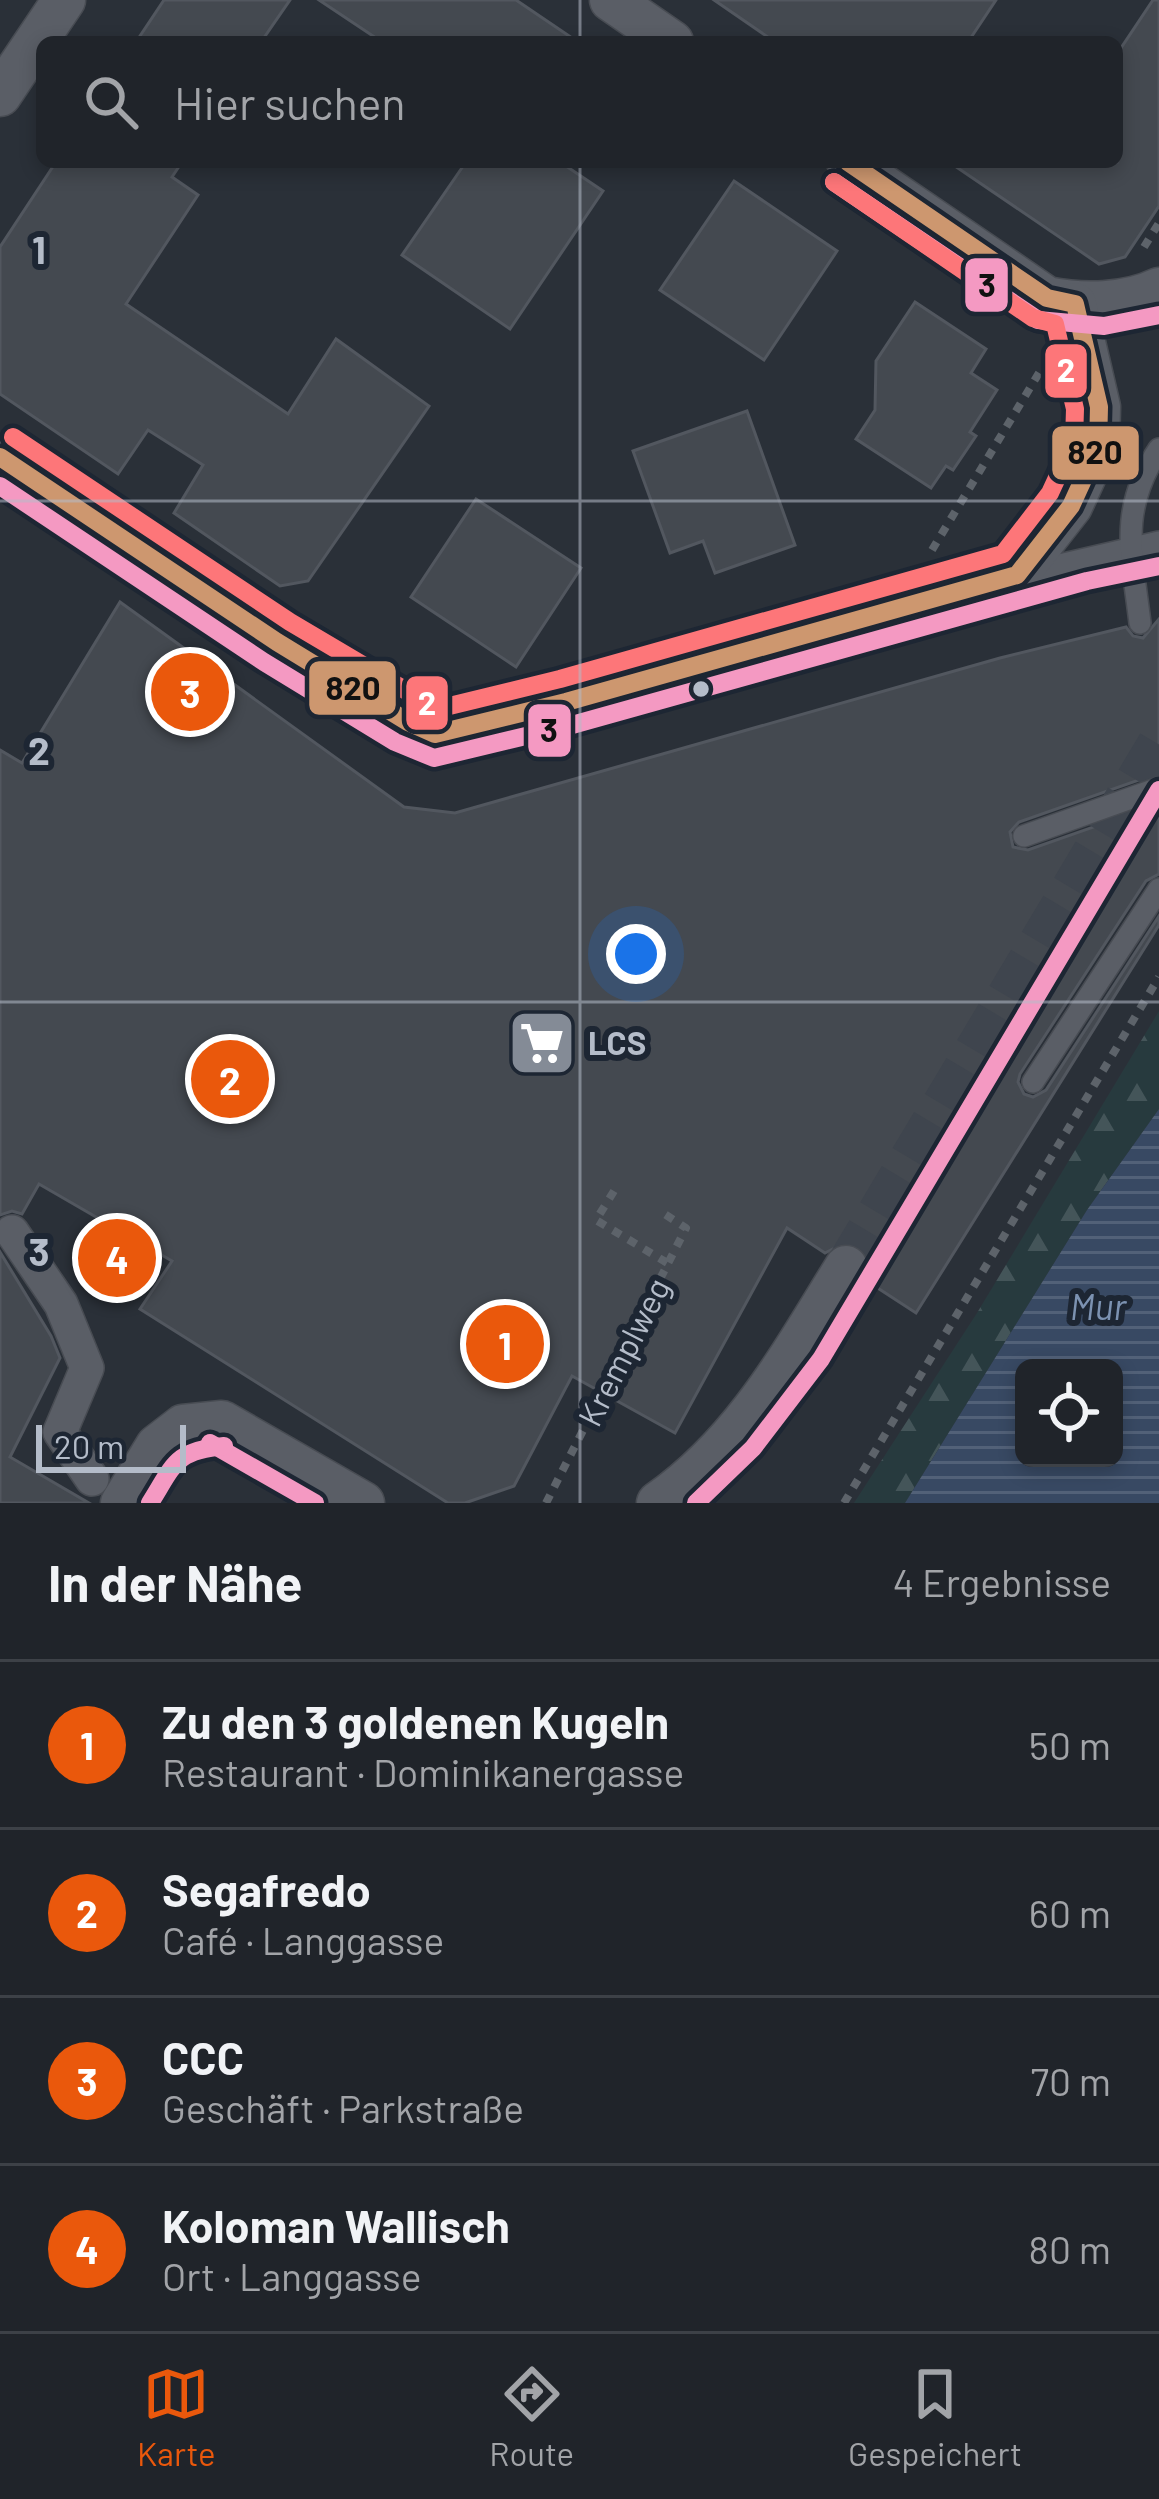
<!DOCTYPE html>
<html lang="de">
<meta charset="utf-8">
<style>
body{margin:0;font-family:Barlow,sans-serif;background:#282c32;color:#f1f3f6}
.controls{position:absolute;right:36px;bottom:36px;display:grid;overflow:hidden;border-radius:18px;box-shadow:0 6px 18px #0003}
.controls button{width:108px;height:108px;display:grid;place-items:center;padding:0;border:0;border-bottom:3px solid #3d4147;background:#20242a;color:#f1f3f6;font:60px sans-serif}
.scale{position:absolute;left:36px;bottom:30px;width:150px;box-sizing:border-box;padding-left:12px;border:6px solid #b4bcc9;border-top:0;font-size:33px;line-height:42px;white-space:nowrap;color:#b4bcc9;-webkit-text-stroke:9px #1d2633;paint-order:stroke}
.you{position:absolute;left:636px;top:954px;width:42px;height:42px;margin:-30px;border:9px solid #fff;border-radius:50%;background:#1a73e8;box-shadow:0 0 0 18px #1a73e833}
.badge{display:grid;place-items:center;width:78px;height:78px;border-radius:50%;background:#ea580c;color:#fff;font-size:39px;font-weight:700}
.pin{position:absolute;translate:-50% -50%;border:6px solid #fff;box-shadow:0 3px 12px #0006}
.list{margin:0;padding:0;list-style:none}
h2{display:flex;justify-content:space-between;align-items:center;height:156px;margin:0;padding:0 48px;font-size:51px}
h2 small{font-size:39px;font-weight:400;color:#a2a4a8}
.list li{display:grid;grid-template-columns:78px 1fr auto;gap:36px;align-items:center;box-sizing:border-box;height:168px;padding:0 48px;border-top:3px solid #3d4147}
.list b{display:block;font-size:45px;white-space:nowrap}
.list p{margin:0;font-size:39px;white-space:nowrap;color:#a2a4a8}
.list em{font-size:39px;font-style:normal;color:#a2a4a8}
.icon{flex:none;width:66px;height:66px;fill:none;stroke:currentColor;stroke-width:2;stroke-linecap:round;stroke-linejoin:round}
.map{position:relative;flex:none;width:1159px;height:1503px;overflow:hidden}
.search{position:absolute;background:#20242a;box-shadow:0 6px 18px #0003;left:36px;right:36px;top:36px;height:132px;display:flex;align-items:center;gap:30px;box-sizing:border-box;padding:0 42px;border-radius:18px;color:#a2a4a8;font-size:45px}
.sheet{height:828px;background:#20242a}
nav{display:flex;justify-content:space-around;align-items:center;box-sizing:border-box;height:168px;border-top:3px solid #3d4147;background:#20242a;font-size:33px;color:#a2a4a8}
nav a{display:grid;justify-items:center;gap:6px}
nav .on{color:#ea580c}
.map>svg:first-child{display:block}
.forest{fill:url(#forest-firs)}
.water{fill:url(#water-rules);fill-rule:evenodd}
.building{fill:#444950;stroke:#52575f;stroke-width:3}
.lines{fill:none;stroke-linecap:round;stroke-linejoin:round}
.minor-tunnel{stroke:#3f454e;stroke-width:42;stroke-dasharray:42 21;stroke-linecap:butt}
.service-casing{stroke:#484c53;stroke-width:24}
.pedestrian-casing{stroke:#484c53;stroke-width:36}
.minor-casing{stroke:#484c53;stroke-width:45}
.path{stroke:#5d636a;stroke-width:8;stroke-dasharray:9 9;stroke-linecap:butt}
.service{stroke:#5a5e66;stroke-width:21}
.pedestrian{stroke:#5a5e66;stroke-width:33}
.minor{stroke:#5a5e66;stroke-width:42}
.bus-1-casing{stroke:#1d2633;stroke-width:27}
.bus-2-casing{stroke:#1d2633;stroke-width:27}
.bus-3-casing{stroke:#1d2633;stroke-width:27}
.bus-1{stroke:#cd976f;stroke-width:18}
.bus-2{stroke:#f499c2;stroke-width:18}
.bus-3{stroke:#fd7679;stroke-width:18}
.grid{fill:none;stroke:#b4bcc9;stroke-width:3;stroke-opacity:0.55}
.bus-dot{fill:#b4bcc9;stroke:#1d2633;stroke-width:4.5}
.labels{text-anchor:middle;stroke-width:12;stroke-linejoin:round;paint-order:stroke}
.poi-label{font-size:33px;font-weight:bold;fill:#b4bcc9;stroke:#1d2633;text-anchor:start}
.street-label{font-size:33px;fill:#b4bcc9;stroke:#1d2633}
.water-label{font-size:36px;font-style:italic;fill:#7c92b1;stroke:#1d2633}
.grid-label{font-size:39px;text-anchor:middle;font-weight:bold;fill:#b4bcc9;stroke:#1d2633;stroke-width:12;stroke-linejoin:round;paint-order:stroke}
.line-badge{stroke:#1d2633;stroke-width:4.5}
.badge-label{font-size:33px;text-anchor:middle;font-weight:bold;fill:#fff}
.pale-badge-label{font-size:33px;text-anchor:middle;font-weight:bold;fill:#111}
</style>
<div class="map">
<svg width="1159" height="1503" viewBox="0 0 1159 1503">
<defs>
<pattern id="forest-firs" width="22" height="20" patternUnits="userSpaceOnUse" patternTransform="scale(3)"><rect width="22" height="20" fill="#273a3e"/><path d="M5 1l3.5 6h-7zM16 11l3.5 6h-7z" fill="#445559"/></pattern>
<pattern id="water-rules" width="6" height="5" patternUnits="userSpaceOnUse" patternTransform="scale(3)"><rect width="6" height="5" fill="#384963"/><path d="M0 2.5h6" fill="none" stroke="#526178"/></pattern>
</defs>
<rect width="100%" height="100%" fill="#2a3038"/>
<polygon class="forest" points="1159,1011 1159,1109 1087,1210 905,1503 854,1503 977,1313"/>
<path class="water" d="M 1159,1109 L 1159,1503 L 905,1503 L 1087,1210 ZM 1024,1368 L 1114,1368 L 1114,1458 L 1024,1458 Z"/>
<g class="building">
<polygon points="164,0 290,0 261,42 136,42"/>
<polygon points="319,0 516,0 578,42 382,42"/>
<polygon points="714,0 996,0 968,42 775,42"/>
<polygon points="1153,0 1159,0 1159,206 1125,257 1099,264 949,162 1117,162 1117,54"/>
<polygon points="56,162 182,162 172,177 198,195 126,304 288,414 336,339 429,406 308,581 280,586 174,513 203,465 148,430 118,474 0,394 0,247"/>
<polygon points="466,162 560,162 603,191 510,329 402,255"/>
<polygon points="734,181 837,251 764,360 660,290"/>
<polygon points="915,302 986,349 971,373 997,390 970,432 976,436 953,470 946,466 931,488 856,439 875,410 876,361"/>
<polygon points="747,411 795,545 715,573 703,541 670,553 633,451"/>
<polygon points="476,499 581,568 516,667 411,597"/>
<polygon points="120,602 404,807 455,813 1000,658 1126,627 1133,636 1143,638 1159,619 1159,773 1019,822 1010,832 1013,847 1028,850 1159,804 1159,874 1146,881 1020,1074 1018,1082 1024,1094 1033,1097 1046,1090 1159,916 1159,925 916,1313 867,1281 871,1267 860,1246 846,1242 825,1253 787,1228 675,1433 572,1376 514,1486 465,1503 448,1503 140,1309 172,1261 39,1184 22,1214 12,1211 0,1215 0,750 22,763"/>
<polygon points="0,1252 51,1336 60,1358 10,1457 89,1503 0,1503"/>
</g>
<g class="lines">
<polyline class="minor-tunnel" points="846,1267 1159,743"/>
<defs>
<g id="service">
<polyline points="1025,573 1159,542"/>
<path d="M 1140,623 C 1132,555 1118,510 1159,449"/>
<polyline points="1024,836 1159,788"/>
<polyline points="1033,1082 1159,889"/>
</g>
<polyline id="pedestrian" points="12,1232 61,1304 87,1368 60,1432 92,1479"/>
<g id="minor">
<polyline points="611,0 672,42"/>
<polyline points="0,95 64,0"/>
<path d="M 848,162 L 1047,298 C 1082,305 1126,305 1159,289"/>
<polyline points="0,457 277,642 408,722 435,734 566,702 1017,575 1071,506 1098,447 1099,407 1075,304"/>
<polyline points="122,1503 157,1446 183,1426 222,1422 363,1503"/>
<path d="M 658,1503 C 744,1443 792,1354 846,1267"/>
</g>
</defs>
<use href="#service" class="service-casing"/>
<use href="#pedestrian" class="pedestrian-casing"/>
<use href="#minor" class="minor-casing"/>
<g class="path">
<polyline points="1144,247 1159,223"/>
<polyline points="932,550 1042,368"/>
<polyline points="614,1191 596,1220 669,1264"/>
<polyline points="546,1503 686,1228 660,1211"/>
<polyline points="844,1503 1159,977"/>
</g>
<use href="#service" class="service"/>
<use href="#pedestrian" class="pedestrian"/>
<use href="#minor" class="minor"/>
<defs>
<polyline id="bus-1" points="0,457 277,642 408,722 435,734 566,702 1017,575 1071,506 1098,447 1099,407 1075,304 1047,298 848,162"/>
<g id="bus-2">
<polyline points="834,182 1038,320 1104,326 1159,315"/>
<polyline points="0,486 264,662 395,742 434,758 572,725 1087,581 1159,566"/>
<polyline points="210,1443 315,1503"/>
<path d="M 150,1503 C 175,1463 175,1451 224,1446"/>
<polyline points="696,1503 753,1448 821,1359 1159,790"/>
</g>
<polyline id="bus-3" points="13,437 290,622 437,709 560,679 1003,554 1050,493 1074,441 1075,409 1055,324 1033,318 834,182"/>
</defs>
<use href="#bus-1" class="bus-1-casing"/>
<use href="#bus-2" class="bus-2-casing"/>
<use href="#bus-3" class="bus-3-casing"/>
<use href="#bus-1" class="bus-1"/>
<use href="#bus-2" class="bus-2"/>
<use href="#bus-3" class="bus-3"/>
</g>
<path class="grid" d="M 580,0 L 580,42M 580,162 L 580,1503M 0,501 L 1159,501M 0,1002 L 1159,1002"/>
<defs>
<symbol id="supermarket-square" viewBox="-11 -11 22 22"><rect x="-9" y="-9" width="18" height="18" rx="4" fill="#848b96" stroke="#1d2633"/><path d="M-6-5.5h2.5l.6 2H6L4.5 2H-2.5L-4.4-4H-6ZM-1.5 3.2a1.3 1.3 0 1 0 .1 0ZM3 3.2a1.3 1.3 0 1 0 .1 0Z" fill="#fff"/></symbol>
</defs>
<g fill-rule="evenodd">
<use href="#supermarket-square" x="504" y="1005" width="76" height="76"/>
</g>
<circle class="bus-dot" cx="701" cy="689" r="10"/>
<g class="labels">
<g class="poi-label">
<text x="588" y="1055">LCS</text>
</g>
<g class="street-label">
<text transform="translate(624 1352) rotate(-63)" y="12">Kremplweg</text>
</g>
<g class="water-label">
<text x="1098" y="1320">Mur</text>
</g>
</g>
<g class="grid-label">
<text x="39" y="264">1</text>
<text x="39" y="765">2</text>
<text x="39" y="1266">3</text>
</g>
<g class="line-badge">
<rect x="963" y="256" width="47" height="58" rx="12" fill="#f499c2"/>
<rect x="1043" y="342" width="46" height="58" rx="12" fill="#fd7679"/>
<rect x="1050" y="424" width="91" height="58" rx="12" fill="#cd976f"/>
<rect x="307" y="659" width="91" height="58" rx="12" fill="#cd976f"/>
<rect x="404" y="674" width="46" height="58" rx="12" fill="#fd7679"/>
<rect x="526" y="702" width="47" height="57" rx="12" fill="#f499c2"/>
</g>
<g class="badge-label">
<text x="1066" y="382">2</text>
<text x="427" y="715">2</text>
</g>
<g class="pale-badge-label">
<text x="987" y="297">3</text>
<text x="1095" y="464">820</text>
<text x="353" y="700">820</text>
<text x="549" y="742">3</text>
</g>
</svg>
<div class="controls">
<button><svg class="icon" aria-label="locate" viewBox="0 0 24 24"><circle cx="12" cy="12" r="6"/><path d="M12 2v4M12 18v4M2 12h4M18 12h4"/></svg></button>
</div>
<div class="scale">20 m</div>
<div class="you"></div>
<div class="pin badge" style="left:505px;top:1344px">1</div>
<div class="pin badge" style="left:230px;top:1079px">2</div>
<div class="pin badge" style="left:190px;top:692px">3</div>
<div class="pin badge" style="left:117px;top:1258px">4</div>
<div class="search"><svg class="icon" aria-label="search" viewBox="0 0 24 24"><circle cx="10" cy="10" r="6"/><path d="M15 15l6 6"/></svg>Hier suchen</div>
</div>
<section class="sheet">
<h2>In der Nähe<small>4 Ergebnisse</small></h2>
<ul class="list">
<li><span class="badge">1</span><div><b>Zu den 3 goldenen Kugeln</b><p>Restaurant · Dominikanergasse</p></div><em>50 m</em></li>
<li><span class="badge">2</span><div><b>Segafredo</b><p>Café · Langgasse</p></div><em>60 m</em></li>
<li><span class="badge">3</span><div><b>CCC</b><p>Geschäft · Parkstraße</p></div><em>70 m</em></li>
<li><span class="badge">4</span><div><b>Koloman Wallisch</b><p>Ort · Langgasse</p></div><em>80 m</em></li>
</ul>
</section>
<nav>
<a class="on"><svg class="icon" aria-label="map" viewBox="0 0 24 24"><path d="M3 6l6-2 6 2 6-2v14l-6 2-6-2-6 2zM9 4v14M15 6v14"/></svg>Karte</a>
<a><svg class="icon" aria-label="directions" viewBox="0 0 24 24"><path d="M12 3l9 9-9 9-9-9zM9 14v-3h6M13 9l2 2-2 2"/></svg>Route</a>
<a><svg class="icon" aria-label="saved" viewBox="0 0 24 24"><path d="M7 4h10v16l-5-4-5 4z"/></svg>Gespeichert</a>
</nav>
